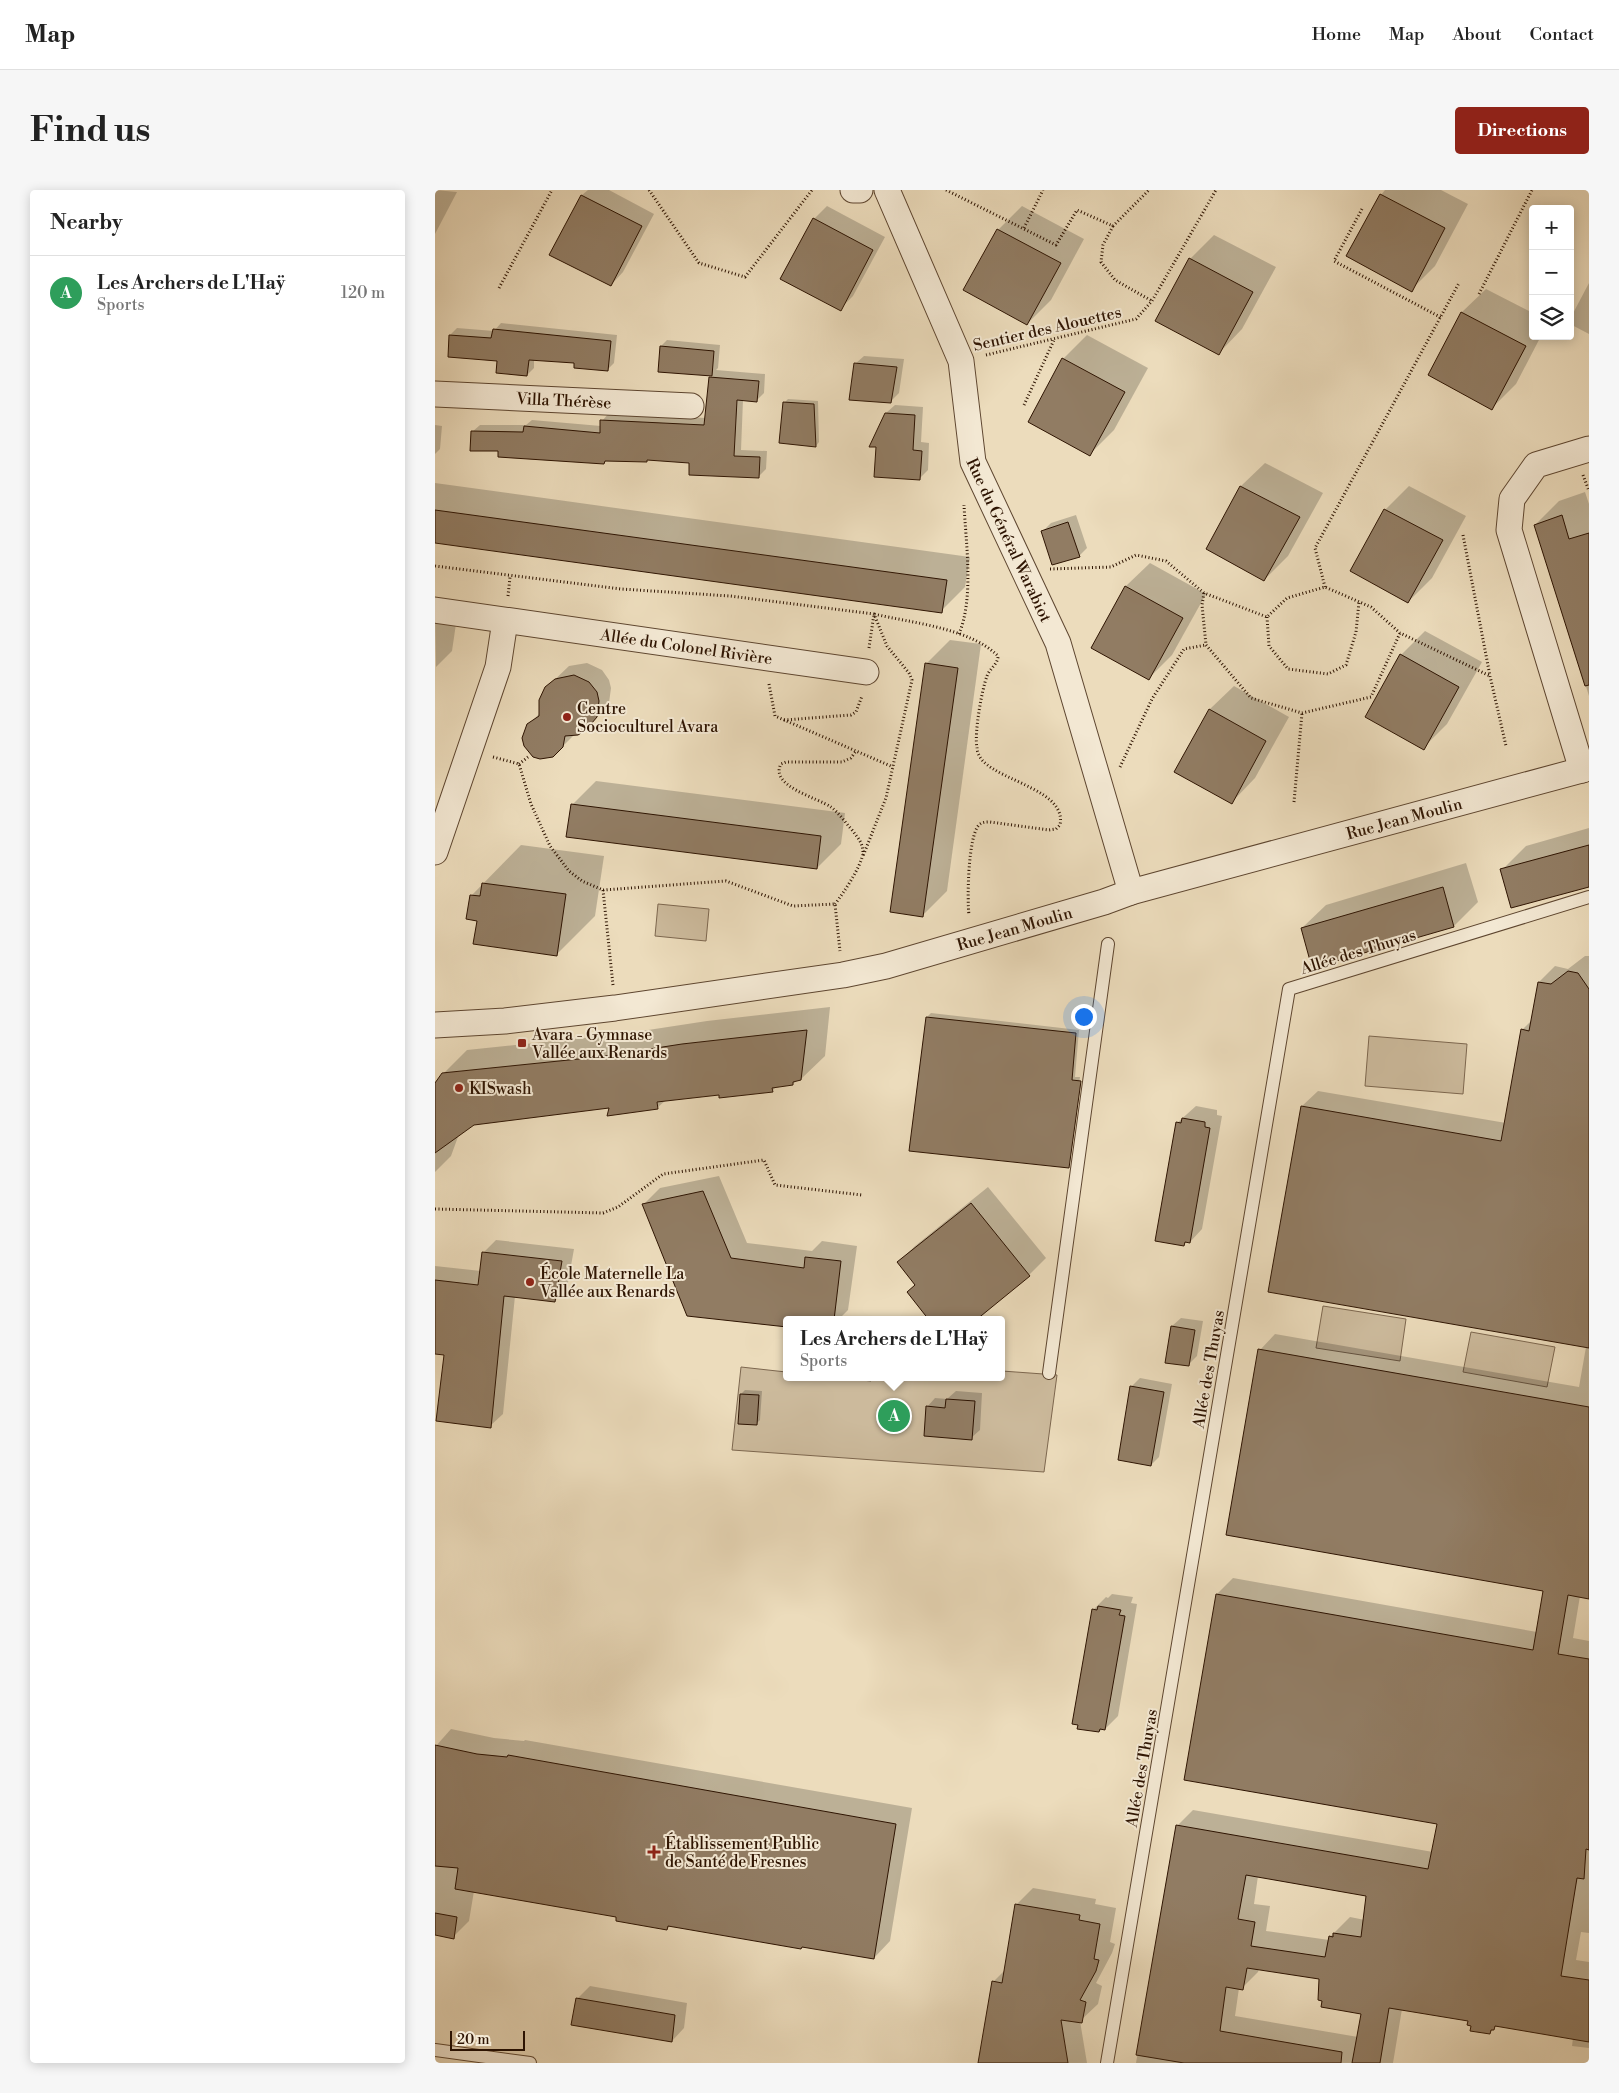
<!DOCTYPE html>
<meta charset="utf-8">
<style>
body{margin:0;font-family:"Libre Bodoni",serif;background:#f6f6f6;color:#222}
.controls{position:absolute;right:15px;top:15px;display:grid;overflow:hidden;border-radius:5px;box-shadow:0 2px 12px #0003}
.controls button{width:45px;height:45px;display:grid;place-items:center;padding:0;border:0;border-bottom:1px solid #e0e0e0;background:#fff;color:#222;font:25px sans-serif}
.scale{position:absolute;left:15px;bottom:12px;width:75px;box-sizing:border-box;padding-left:5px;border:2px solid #2e1402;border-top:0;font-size:14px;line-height:18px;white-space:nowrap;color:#2e1402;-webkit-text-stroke:4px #f3e8d3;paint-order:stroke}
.you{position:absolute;left:648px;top:826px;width:18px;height:18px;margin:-12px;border:4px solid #fff;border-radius:50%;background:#1a73e8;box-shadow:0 0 0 8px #1a73e833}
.badge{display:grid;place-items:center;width:32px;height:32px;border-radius:50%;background:#8f2418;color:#fff;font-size:16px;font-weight:700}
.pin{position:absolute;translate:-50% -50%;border:2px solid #fff;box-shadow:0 1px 5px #0006}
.popup{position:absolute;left:348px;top:1126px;width:222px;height:65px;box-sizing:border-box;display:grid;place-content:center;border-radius:5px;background:#fff;filter:drop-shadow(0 1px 4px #0005);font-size:16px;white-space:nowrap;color:#767676}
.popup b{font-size:19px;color:#222}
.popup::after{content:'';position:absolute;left:50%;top:100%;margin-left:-10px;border:10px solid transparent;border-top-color:#fff}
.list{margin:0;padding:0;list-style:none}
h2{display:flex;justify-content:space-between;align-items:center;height:65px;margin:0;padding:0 20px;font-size:21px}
h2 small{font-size:16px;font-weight:400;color:#767676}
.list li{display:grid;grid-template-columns:32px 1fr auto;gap:15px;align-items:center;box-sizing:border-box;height:75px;padding:0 20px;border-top:1px solid #e0e0e0}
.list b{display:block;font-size:19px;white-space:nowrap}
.list p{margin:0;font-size:16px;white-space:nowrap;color:#767676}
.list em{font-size:16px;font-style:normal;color:#767676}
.icon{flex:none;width:28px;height:28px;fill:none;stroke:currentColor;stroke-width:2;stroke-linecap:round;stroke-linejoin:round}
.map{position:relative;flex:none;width:1154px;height:1873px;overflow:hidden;border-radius:5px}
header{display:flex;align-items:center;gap:30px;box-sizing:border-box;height:70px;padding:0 25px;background:#fff;border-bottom:1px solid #e0e0e0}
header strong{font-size:24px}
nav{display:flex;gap:28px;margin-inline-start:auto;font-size:18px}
.intro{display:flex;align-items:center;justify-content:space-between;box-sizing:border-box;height:120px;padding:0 30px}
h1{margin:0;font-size:35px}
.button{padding:12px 22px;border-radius:5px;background:#8f2418;color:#fff;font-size:18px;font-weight:700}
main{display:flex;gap:30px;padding:0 30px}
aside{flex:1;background:#fff;border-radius:5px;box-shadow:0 2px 12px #0003}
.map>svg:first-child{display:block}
.green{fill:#ccba9c;stroke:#7d674f}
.shadow{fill:#0003;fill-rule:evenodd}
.building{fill:#917c63;stroke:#2e1402;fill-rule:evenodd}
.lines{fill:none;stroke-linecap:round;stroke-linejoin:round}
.lane-casing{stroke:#5e4630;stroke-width:14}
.street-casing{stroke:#5e4630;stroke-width:27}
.path{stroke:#2e1402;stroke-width:3;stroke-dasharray:1 2.5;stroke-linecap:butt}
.lane{stroke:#f3e8d3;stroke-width:12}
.street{stroke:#f3e8d3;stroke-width:25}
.poi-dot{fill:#8f2418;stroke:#f3e8d3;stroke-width:2}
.labels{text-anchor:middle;stroke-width:4;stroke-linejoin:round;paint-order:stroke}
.street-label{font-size:16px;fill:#2e1402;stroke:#f3e8d3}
.poi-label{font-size:16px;fill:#2e1402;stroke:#f3e8d3;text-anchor:start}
</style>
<header>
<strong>Map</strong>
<nav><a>Home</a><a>Map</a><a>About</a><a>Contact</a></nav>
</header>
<div class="intro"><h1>Find us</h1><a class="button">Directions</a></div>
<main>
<aside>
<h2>Nearby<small></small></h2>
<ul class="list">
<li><span class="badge" style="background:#2e9e5b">A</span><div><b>Les Archers de L'Haÿ</b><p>Sports</p></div><em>120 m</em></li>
</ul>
</aside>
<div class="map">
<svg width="1154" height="1873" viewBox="0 0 1154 1873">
<rect width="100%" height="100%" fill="#ecdcbc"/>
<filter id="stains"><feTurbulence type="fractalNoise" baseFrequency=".004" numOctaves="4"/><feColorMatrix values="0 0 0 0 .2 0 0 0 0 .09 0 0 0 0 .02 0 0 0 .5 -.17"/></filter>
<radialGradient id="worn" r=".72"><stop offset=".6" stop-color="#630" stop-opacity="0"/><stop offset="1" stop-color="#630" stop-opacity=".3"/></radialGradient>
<g class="green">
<polygon points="223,714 274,719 271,751 220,746"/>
<polygon points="934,846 1032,854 1028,904 930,896"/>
<polygon points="888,1116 971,1129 965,1171 881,1158"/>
<polygon points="1036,1142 1120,1157 1112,1197 1028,1182"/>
<polygon points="306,1177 351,1182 352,1187 399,1187 436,1191 437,1187 566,1187 567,1181 622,1185 609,1282 297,1260"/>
</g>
<g class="shadow">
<polygon points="0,0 22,2 0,44"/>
<polygon points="153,0 174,0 219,24 188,82 176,95 115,64 147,5"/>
<polygon points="950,0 1006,0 1033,14 1000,76 976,100 946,5"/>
<polygon points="392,16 450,47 418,106 405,119 379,29"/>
<polygon points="587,16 649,49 616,110 592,134 563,40"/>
<polygon points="779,45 841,77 807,139 784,163 722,130 755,69"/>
<polygon points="1154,93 1154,144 1135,134 1135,129"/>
<polygon points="1051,99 1098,123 1098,146 1106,146 1081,194 1057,218 994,185 1027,122"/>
<polygon points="66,133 182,145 179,173 173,179 141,172 99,169 99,178 92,185 15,145 22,138 59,141"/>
<polygon points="652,145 713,178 679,240 655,264 628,169"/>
<polygon points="232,150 285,155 283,178 281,180 330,184 329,203 321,211 308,210 306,260 332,261 331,279 324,286 255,272 213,269 211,271 172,270 169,273 64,260 37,242 45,235 91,235 97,230 166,236 167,231 174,223 271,228 276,188 278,185 224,181 226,156"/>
<polygon points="429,166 469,169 464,203 456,211 420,174"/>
<polygon points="353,209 383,211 384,252 381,256 349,213"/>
<polygon points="460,215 488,217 486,252 494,253 493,280 485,288 451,223"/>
<polygon points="0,235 7,236 5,259 0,264"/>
<polygon points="830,273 888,303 853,366 829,390 806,296"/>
<polygon points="0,293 535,367 530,397 506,421 0,352"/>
<polygon points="974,296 1031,326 997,388 973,412 950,320"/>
<polygon points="1150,302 1154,314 1154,506 1100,335 1124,311"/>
<polygon points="641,325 652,358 644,366 608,341 616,333"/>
<polygon points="715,373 771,404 737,465 713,489 691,396"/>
<polygon points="0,425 22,427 17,461 1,477"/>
<polygon points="990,441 1047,472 1012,534 988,558 966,465"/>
<polygon points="515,450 546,454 512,701 488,725 491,474"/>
<polygon points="152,473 167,480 174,490 176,498 174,513 150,539 140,544 118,566 93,535 105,523 111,498 134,476"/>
<polygon points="799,496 854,527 820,588 797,612 775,519"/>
<polygon points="161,591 410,623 406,654 382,678 137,615"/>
<polygon points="1154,638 1154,696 1067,680 1091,656"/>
<polygon points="86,655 169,666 160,726 122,764 43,730 36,706"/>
<polygon points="1031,673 1043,712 1019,736 878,776 867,738 891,715"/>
<path d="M 1150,766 L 1154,766 L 1154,1407 L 1145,1406 L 1138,1448 L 1154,1451 L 1154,1743 L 1146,1742 L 1141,1770 L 1154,1772 L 1154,1858 L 1137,1856 L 1138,1848 L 1062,1835 L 1055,1843 L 1038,1835 L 1034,1830 L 967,1819 L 958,1873 L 701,1873 L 742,1636 L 758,1620 L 998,1662 L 1004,1633 L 782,1404 L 798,1388 L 1102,1442 L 1109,1400 L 825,1160 L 840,1144 L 1144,1197 L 1151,1157 L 867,916 L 883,901 L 1071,933 L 1087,840 L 1097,830 L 1104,792 L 1120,776 L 1133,779 ZM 823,1686 L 932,1705 L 930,1730 L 915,1727 L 895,1747 L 894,1750 L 831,1741 L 835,1716 L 819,1714 ZM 824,1779 L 885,1788 L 888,1809 L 927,1823 L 923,1847 L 800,1826 L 804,1798 L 807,1798 L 823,1782 Z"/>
<polygon points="395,817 390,866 366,889 362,890 358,894 342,896 337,901 285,903 231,910 222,918 175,917 39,934 24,944 16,966 0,982 0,892 32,860 187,844 272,831"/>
<polygon points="496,823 644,840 640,887 645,887 633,974 636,974 649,888 637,972 634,976 492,827"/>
<polygon points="761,916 782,920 782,925 787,926 767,1039 755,1052 752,1051 749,1054 742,933"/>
<polygon points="284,986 312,1053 377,1061 387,1051 422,1056 413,1120 403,1130 352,1130 209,1014 225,998"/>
<polygon points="553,997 611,1068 594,1085 539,1130 481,1094 464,1072 480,1056"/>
<polygon points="61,1050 139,1059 132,1098 120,1111 80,1106 68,1224 55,1236 10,1164 0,1163 0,1076 46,1081 48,1063"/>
<polygon points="746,1128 768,1131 762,1166 753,1175 737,1136"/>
<polygon points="705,1188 737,1194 724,1267 716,1275 696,1197"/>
<polygon points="310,1200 327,1201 325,1230 321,1234 306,1204"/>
<polygon points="521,1201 547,1203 545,1240 536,1248 492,1217 500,1208 512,1209"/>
<polygon points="677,1404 698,1407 696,1413 702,1414 683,1526 670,1539 664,1541 658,1420 671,1407 673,1408"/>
<polygon points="16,1539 59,1548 89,1551 90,1550 477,1618 455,1751 439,1768 236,1735 232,1739 182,1726 39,1701 34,1731 18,1747 0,1744 0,1557"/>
<polygon points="598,1698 661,1709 660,1714 681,1718 675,1752 680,1754 677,1763 661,1793 667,1796 663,1814 645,1831 652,1873 544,1873 558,1792 570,1780 581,1715"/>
<polygon points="155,1796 252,1813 249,1838 237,1851 142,1809"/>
</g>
<g class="building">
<polygon points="945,4 1010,38 977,102 911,66"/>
<polygon points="146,5 207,36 176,96 114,65"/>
<polygon points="378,28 438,60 406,121 345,89"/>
<polygon points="562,39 626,73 592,135 528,100"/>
<polygon points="754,68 818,102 784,165 720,131"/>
<polygon points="1026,122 1091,156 1057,220 993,185"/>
<polygon points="58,139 176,151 173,181 139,178 139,173 94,170 92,186 61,183 62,171 13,167 14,145 56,148"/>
<polygon points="225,156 279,161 277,186 223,182"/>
<polygon points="627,168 690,202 655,266 593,232"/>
<polygon points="419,173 462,177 456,213 414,210"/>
<polygon points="274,187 324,191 322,212 302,210 299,266 325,267 324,288 254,285 254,273 212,270 212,272 170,271 169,274 63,267 63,261 35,261 36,241 88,242 89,236 165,243 165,230 269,235"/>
<polygon points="348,212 379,214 381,257 344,253"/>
<polygon points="450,223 480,225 478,260 487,261 485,290 439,287 441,257 434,257"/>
<polygon points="805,296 865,327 829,391 771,359"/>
<polygon points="949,319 1008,350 973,413 915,381"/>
<polygon points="0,320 512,390 507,423 0,353"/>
<polygon points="1127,325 1134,349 1154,343 1154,495 1150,496 1099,335"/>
<polygon points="633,332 645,367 617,375 606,341"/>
<polygon points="690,396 748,428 714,490 656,458"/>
<polygon points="965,464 1024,497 989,560 930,527"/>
<polygon points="490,473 523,478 488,727 455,722"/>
<polygon points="139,485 154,492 162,502 164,511 162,527 151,540 143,545 130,546 128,557 118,567 105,569 98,567 89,556 87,548 92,534 104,526 104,510 110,497 120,489"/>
<polygon points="774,519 831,551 797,614 739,582"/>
<polygon points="136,614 386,646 382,679 131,647"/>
<polygon points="1154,655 1154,697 1076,718 1065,679"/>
<polygon points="47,693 131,704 122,766 38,754 42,731 31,729 35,705 45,706"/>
<polygon points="1008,697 1019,737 877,778 866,738"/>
<polygon points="1133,781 1143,783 1154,799 1154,1158 833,1102 866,916 1066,951 1086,839 1094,841 1103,792 1116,794"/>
<polygon points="491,827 641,843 637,890 646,891 634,978 474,961"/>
<polygon points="372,840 366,890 358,892 358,895 337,898 338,902 284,908 284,905 222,912 223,919 172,926 174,918 39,935 0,963 0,893 7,883 163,867 247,854"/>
<polygon points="747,928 770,932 770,937 775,938 755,1053 750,1052 749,1056 720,1051 741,932 746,933"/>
<polygon points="268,1001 296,1068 369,1078 370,1067 406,1071 399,1130 352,1130 352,1137 252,1126 207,1014"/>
<polygon points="536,1013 595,1086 541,1130 494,1130 472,1102 480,1095 462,1072"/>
<polygon points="47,1062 127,1071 120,1112 69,1106 56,1238 1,1231 9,1165 0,1164 0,1090 43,1095"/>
<polygon points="736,1136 760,1140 754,1176 730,1173"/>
<path d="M 823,1159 L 1154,1217 L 1154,1409 L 1133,1405 L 1123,1464 L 1154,1469 L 1154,1660 L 1151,1659 L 1149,1689 L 1142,1688 L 1126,1786 L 1154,1790 L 1154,1852 L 1060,1836 L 1059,1840 L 1056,1840 L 1055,1844 L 1035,1841 L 1036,1836 L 1032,1835 L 1033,1831 L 954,1818 L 945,1873 L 917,1873 L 926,1824 L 886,1817 L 887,1811 L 883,1810 L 884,1789 L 812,1778 L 808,1800 L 791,1797 L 785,1841 L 907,1862 L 906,1873 L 749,1873 L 701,1865 L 741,1635 L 993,1679 L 1002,1634 L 749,1590 L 781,1404 L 1098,1460 L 1108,1401 L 791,1345 ZM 811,1685 L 931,1706 L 926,1747 L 898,1743 L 898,1747 L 894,1746 L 890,1767 L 816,1756 L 820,1732 L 803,1729 Z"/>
<polygon points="695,1196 729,1202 716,1276 683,1270"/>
<polygon points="305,1204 324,1205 322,1235 303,1234"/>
<polygon points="511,1209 540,1211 537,1250 489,1246 491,1216 510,1218"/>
<polygon points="663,1416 686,1420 684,1425 690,1426 670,1540 665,1539 664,1542 642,1539 643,1535 637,1534 657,1419 662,1420"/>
<polygon points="0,1555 42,1564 72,1567 73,1565 461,1634 439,1769 367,1757 366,1759 233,1736 232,1740 181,1731 181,1727 20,1699 23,1678 0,1676"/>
<polygon points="580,1714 645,1725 644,1730 665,1734 659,1769 664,1770 661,1781 645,1810 651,1812 647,1833 626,1830 633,1873 543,1873 557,1791 567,1793"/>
<polygon points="0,1723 22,1727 19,1749 0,1745"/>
<polygon points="141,1808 240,1825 237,1852 136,1835"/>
</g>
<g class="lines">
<defs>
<g id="lane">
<polyline points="614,1183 673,754"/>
<polyline points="0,1860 95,1873"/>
<polyline points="672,1873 854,799 1154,707"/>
</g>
<g id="street">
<polyline points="418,0 425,0"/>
<path id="s1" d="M 452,0 L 526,171 L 538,272 L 623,453 L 696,702"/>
<path id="s2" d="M 0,204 L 256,216"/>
<path id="s3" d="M 0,420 L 431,482"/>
<polyline points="1147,580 1074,340 1077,309 1101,275 1154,259"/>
<polyline points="0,662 63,477 70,431"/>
<path id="s4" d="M 0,835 L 70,831 L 180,818 L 408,785 L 451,776 L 669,712 L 696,702 L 1154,578"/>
</g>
</defs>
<use href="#lane" class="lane-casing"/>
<use href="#street" class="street-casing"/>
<g class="path">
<polyline points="214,0 264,73 310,87 377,0"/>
<polyline points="511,0 621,55 642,20 678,36 714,0"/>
<polyline points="927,19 899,71 1007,128"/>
<polyline points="678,36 668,55 666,72 680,90 717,111"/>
<polyline points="589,38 608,0"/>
<polyline points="64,98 117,0"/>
<polyline points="1044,104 1097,0"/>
<polyline points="551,165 701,129 717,111 781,0"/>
<polyline points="589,215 619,150"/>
<polyline points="1148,285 1154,301"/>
<polyline points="1028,345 1055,486 1071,556"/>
<polyline points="0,376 186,399 295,406 439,424 452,456 474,483 477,490 451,608 428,666"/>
<polyline points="615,379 676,377 701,365 731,371 769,403 832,427 852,408 890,397 936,417 965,443 1055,486"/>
<polyline points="890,397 880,358 1024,93"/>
<polyline points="769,403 767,415 771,455"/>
<polyline points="73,406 75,387"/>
<polyline points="832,427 834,456 853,479 893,484 911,475 921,442 924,412"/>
<path d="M 524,444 C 539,408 531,354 529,315"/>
<polyline points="771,455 816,508 867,523 936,507 965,443"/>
<path d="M 434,458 L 439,424 C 477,433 535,438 563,466 C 563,474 555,478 552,486 C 547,499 539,543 542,558 C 542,562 545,568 548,571 C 568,592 632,601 625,635 L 621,639 L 614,640 L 555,632 C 551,632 547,632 544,635 C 533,646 532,710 534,725"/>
<polyline points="334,494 340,526 458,577"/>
<polyline points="349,530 416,525 421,522 427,506"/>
<polyline points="58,567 84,574 96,614 115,656 134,681 147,691 168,700 291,691 358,716 400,714 405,761"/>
<polyline points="84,574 93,567"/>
<polyline points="685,577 717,509 749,459 771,455"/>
<polyline points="859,612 867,523"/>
<polyline points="168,700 178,795"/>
<path d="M 400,714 C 408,704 427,675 428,663 C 428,653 423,648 417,640 C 410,632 404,623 396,617 C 383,608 334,596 346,574 L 351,572 L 407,572 L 416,568 L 421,561"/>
<polyline points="0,1019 168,1023 183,1017 228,984 329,970 340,995 427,1005"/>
</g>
<use href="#lane" class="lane"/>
<use href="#street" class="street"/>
</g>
<g class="poi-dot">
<circle cx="132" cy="527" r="5"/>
<rect x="82" y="848" width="10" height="10" rx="2.5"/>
<circle cx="24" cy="898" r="5"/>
<circle cx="95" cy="1092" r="5"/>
<path d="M216.5 1654.5h5v5h5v5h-5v5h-5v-5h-5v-5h5z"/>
</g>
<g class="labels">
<g class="street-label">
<text transform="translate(612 138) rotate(-13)" y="6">Sentier des Alouettes</text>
<text dy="6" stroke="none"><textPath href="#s2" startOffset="129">Villa Thérèse</textPath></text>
<text dy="6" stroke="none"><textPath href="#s1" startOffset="374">Rue du Général Warabiot</textPath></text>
<text dy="6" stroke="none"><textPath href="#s3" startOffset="254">Allée du Colonel Rivière</textPath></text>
<text dy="6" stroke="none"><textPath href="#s4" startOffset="994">Rue Jean Moulin</textPath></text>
<text dy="6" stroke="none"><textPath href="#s4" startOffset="589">Rue Jean Moulin</textPath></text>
<text transform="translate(923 761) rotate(-17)" y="6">Allée des Thuyas</text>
<text transform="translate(773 1179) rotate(-80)" y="6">Allée des Thuyas</text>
<text transform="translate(706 1578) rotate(-80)" y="6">Allée des Thuyas</text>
</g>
<g class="poi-label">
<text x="142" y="524">Centre<tspan x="142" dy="18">Socioculturel Avara</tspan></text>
<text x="97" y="850">Avara - Gymnase<tspan x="97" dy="18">Vallée aux Renards</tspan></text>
<text x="34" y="904">KISwash</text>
<text x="105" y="1089">École Maternelle La<tspan x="105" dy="18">Vallée aux Renards</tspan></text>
<text x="230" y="1659">Établissement Public<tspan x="230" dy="18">de Santé de Fresnes</tspan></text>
</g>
</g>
<rect width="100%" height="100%" filter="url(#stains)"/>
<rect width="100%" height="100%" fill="url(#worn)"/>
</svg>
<div class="controls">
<button>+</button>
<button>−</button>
<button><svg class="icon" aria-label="layers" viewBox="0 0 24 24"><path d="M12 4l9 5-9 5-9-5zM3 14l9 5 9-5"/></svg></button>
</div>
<div class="scale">20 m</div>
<div class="you"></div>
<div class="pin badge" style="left:459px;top:1226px;background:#2e9e5b">A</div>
<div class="popup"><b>Les Archers de L'Haÿ</b>Sports</div>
</div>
</main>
